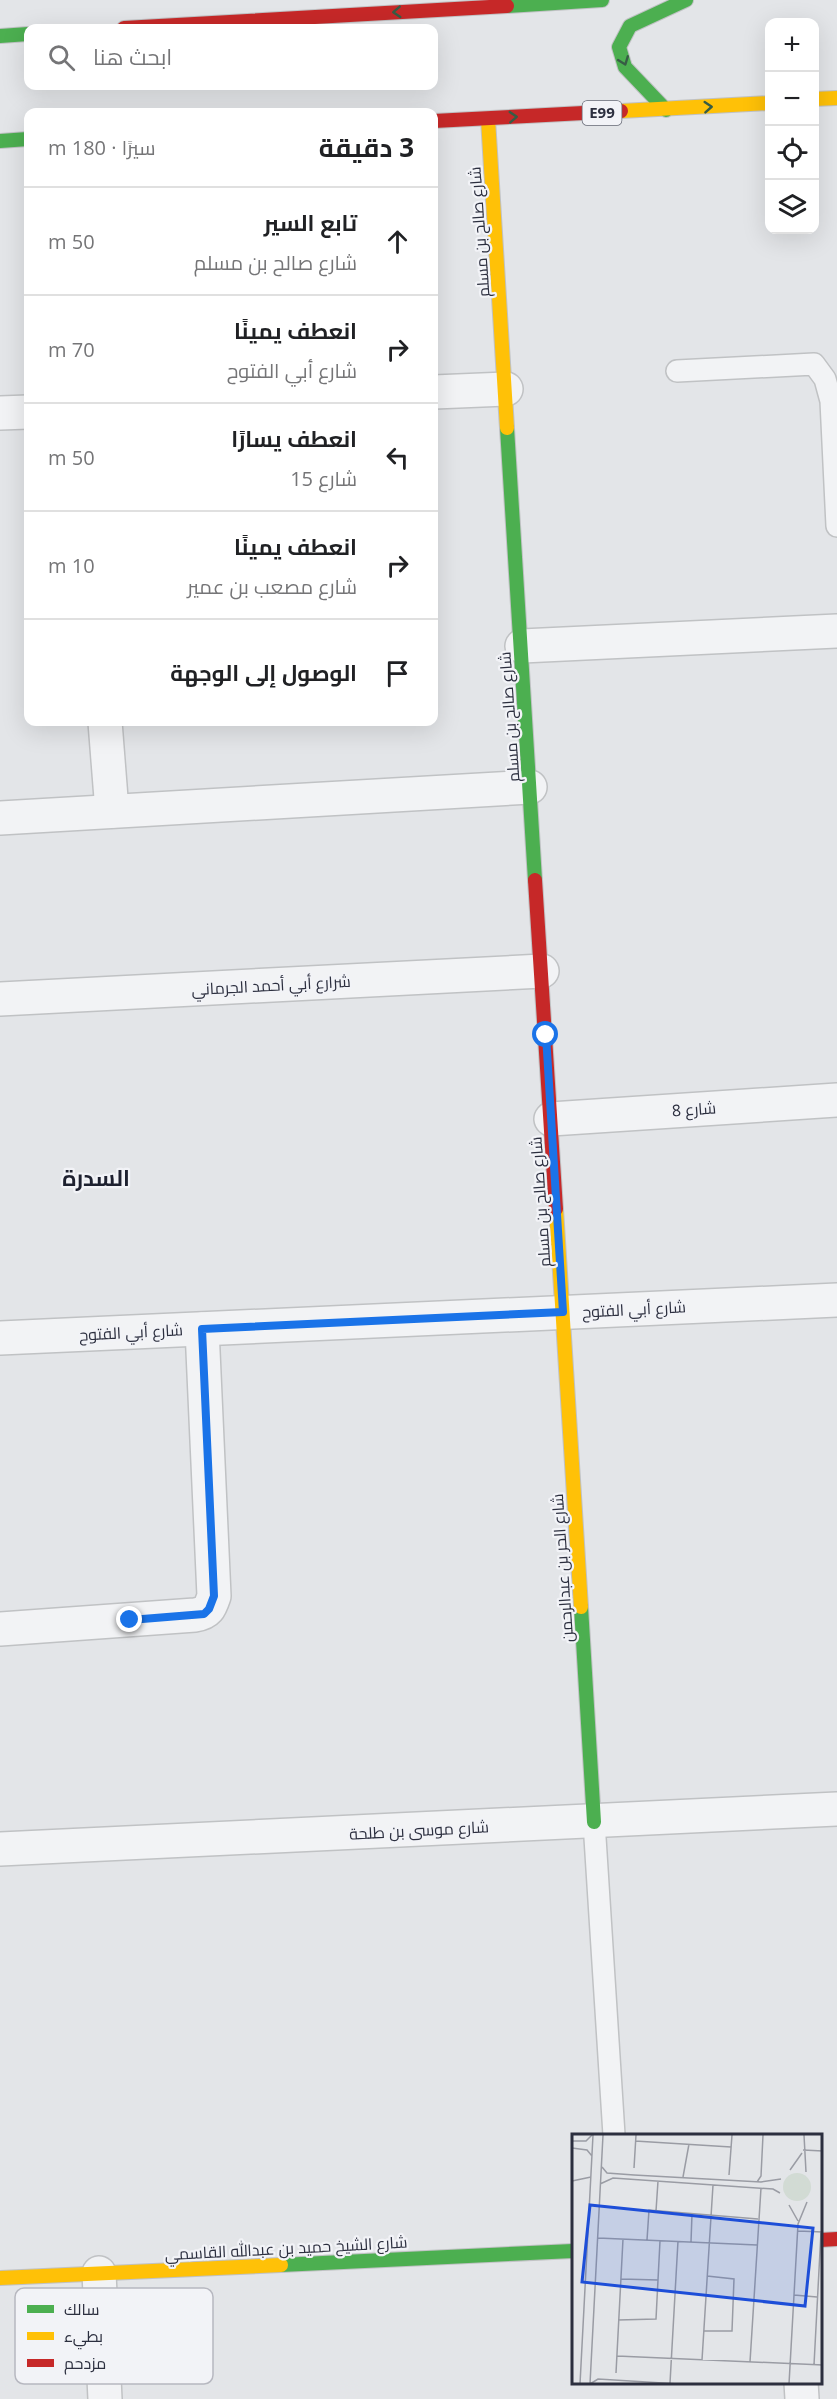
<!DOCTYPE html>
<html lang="ar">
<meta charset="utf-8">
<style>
body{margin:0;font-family:"Open Sans",Cairo,sans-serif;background:#f6f6f6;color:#202124;direction:rtl}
.controls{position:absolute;right:18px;top:18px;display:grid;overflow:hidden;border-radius:12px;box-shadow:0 6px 24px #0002}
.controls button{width:54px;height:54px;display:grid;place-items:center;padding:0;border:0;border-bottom:2px solid #e0e0e0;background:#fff;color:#202124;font:30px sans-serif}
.stop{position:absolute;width:18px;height:18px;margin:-14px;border:4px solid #1a73e8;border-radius:50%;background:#fff}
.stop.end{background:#1a73e8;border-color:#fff;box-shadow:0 2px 6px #0008}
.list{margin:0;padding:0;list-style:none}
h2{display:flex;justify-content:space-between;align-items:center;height:78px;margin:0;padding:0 24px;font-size:26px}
h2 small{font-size:20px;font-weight:400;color:#757577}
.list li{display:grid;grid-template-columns:39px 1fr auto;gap:18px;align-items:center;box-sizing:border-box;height:108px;padding:0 24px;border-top:2px solid #e0e0e0}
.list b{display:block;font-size:22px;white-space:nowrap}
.list p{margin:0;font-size:20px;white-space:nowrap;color:#757577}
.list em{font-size:20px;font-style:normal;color:#757577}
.icon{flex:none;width:33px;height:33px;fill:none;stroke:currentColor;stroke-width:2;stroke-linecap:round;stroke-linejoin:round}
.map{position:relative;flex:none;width:837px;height:2399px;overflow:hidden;direction:ltr}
.search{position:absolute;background:#fff;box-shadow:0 6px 24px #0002;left:24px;top:24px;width:414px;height:66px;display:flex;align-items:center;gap:15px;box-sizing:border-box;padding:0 21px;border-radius:12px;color:#757577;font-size:22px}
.panel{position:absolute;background:#fff;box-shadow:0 6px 24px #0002;left:24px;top:108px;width:414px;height:618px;border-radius:12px;direction:rtl}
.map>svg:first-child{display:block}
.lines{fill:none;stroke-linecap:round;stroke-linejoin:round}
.lane-casing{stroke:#c0c2c4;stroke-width:24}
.street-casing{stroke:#c0c2c4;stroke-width:36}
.fast-casing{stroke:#c0c2c4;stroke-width:16}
.slow-casing{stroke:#c0c2c4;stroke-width:16}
.jam-casing{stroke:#c0c2c4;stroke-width:16}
.lane{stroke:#f2f3f5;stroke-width:21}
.street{stroke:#f2f3f5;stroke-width:33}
.fast{stroke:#4caf50;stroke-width:14}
.slow{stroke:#ffc107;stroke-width:14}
.jam{stroke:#c62828;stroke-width:14}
.oneway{stroke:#375c45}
.route{stroke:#1a73e8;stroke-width:8}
.labels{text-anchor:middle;stroke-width:4.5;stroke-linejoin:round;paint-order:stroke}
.shield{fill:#f2f3f7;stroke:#676a76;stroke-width:1.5}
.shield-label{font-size:15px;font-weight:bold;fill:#2c2f3f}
.street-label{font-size:16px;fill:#2c2f3f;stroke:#f2f3f7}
.district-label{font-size:22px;font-weight:bold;fill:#1e2130;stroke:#f2f3f7}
.inset-road{fill:none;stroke:#9a9ca4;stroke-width:1.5}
.view{fill:#1d4ed8;fill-opacity:0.15;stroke:#1d4ed8;stroke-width:3}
.inset-edge{fill:none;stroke:#2c2f3f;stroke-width:3}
.key{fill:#f2f3f7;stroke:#b7b8c0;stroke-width:1.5}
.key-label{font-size:16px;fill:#2c2f3f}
</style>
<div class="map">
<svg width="837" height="2399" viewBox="0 0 837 2399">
<rect width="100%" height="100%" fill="#e3e5e8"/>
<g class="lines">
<defs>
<g id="lane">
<polyline points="677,371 814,364 825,379 831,401 837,526"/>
<polyline points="594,1822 614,2135"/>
</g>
<g id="street">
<polyline points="434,392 506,389"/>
<polyline points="0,413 28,412"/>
<polyline points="522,646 837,631"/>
<polyline points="105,722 112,811"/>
<polyline points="0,818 530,787"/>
<polyline points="0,999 542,971"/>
<polyline points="551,1119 837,1100"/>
<polyline points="0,1338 837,1300"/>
<path d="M 0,1629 L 195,1615 C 208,1613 210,1608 214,1596 L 202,1329"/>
<polyline points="0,1849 837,1809"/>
<polyline points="99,2273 105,2399"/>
<polyline points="801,2382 802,2399"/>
</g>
<g id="fast">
<polyline points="507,6 602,0"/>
<polyline points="0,36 28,34"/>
<polyline points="666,110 625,67 619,47 630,26 686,0"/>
<polyline points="0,141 28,139"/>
<polyline points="507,428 535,880"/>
<polyline points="581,1607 594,1822"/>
<polyline points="281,2265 573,2251"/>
</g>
<g id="slow">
<polyline points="814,99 837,98"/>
<polyline points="621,111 770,103"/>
<polyline points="488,119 507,428"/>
<polyline points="556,1209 581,1607"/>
<polyline points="0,2278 281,2265"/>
</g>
<g id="jam">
<polyline points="124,28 507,6"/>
<polyline points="434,121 621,111"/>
<polyline points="535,880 556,1209"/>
<polyline points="820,2240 837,2239"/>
</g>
</defs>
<use href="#lane" class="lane-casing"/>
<use href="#street" class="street-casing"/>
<use href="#fast" class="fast-casing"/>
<use href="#slow" class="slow-casing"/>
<use href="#jam" class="jam-casing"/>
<use href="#lane" class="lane"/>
<use href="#street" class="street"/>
<use href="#fast" class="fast"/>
<use href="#slow" class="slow"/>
<use href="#jam" class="jam"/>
</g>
<defs><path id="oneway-chevron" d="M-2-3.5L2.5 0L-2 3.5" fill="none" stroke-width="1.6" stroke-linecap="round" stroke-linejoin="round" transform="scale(1.5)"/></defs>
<g class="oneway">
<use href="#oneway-chevron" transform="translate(397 12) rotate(177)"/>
<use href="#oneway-chevron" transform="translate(624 61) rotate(69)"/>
<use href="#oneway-chevron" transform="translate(708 107) rotate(-4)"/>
<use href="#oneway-chevron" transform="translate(513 117) rotate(-3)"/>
</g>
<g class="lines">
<polyline class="route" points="130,1620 204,1614 209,1609 214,1596 202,1329 563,1312 546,1035"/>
</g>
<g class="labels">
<rect class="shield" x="582.5" y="101" width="39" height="24" rx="4.5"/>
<g class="shield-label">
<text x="602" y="118">E99</text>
</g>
<g class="street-label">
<text transform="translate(479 232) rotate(-94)" y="6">شارع صالح بن مسلم</text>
<text transform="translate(509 717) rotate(-94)" y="6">شارع صالح بن مسلم</text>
<text transform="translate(271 985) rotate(-3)" y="6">شرارع أبي أحمد الجرماني</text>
<text transform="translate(694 1109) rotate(-4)" y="6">شارع 8</text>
<text transform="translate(540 1202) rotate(-94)" y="6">شارع صالح بن مسلم</text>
<text transform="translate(634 1309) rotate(-3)" y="6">شارع أبي الفتوح</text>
<text transform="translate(131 1332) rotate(-3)" y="6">شارع أبي الفتوح</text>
<text transform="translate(562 1568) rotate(-94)" y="6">شارع الحر بن عبدالرحمن</text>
<text transform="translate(419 1830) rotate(-3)" y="6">شارع موسى بن طلحة</text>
<text transform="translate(286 2248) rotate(-3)" y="6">شارع الشيخ حميد بن عبدالله القاسمي</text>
</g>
<g class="district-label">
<text x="96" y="1186">السدرة</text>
</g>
</g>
<g transform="translate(572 2134)">
<rect width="250" height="250" fill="#e3e5e8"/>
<path d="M211 53a14 14 0 1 1 28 0a14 14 0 1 1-28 0Z" fill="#d2dbd4"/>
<path class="inset-road" d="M 232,1 L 234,38M 0,7 L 14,7 L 20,1M 63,7 L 159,13M 0,14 L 15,16 L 20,22M 231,16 L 251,17M 30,33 L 35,39 L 62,41 L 189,48 L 209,45M 62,34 L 64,1M 218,36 L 230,19M 157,41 L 160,1M 111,43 L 117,10M 0,47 L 19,43M 185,48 L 189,42 L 191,1M 28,50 L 41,44 L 201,55 L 208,59M 217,71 L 226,87M 84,77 L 86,47M 226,97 L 251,98M 26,104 L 185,111M 75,106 L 77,76 L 186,85M 119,108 L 120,80M 49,145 L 86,146M 222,161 L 245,163M 46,186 L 84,185 L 88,107M 132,197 L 160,197 L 162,145 L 135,142M 45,222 L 251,231M 130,226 L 141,51M 178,228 L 189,54M 242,231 L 249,98M 44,239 L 51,105M 98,249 L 106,107M 8,250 L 21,1M 18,250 L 26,245 L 107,250M 18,250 L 31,1M 217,250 L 226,90 L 235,68"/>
<path class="view" d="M 18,71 L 241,94 L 233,172 L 10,148 Z"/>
<rect width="250" height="250" class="inset-edge"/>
</g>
<rect x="15" y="2288" width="198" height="96" rx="9" class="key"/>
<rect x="27" y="2305" width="27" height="8" fill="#4caf50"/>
<rect x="27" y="2332" width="27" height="8" fill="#ffc107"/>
<rect x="27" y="2359" width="27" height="8" fill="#c62828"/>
<g class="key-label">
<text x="64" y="2315">سالك</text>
<text x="64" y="2342">بطيء</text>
<text x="64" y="2369">مزدحم</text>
</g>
</svg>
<div class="controls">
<button>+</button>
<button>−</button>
<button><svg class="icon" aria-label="locate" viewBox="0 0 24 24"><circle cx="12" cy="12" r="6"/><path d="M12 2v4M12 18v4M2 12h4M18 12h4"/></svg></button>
<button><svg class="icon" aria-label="layers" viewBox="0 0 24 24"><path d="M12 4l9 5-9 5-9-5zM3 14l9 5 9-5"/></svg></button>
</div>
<div class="stop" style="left:546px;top:1035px"></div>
<div class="stop end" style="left:130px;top:1620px"></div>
<div class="search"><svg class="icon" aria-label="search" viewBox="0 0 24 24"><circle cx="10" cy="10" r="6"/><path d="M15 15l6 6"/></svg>ابحث هنا</div>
<section class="panel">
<h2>3 دقيقة<small>سيرًا · 180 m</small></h2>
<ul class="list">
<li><svg class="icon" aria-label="ahead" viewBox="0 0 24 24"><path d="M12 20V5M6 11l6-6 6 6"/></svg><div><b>تابع السير</b><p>شارع صالح بن مسلم</p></div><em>50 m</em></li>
<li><svg class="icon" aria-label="right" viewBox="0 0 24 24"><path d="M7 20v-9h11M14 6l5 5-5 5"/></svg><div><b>انعطف يمينًا</b><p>شارع أبي الفتوح</p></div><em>70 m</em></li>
<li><svg class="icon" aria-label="left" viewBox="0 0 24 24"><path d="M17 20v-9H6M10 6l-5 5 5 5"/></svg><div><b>انعطف يسارًا</b><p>شارع 15</p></div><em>50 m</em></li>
<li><svg class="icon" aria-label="right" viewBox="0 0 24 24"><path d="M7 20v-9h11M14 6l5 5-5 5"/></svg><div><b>انعطف يمينًا</b><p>شارع مصعب بن عمير</p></div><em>10 m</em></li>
<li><svg class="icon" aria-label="arrive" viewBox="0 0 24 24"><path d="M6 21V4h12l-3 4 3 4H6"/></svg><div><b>الوصول إلى الوجهة</b></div></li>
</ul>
</section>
</div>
